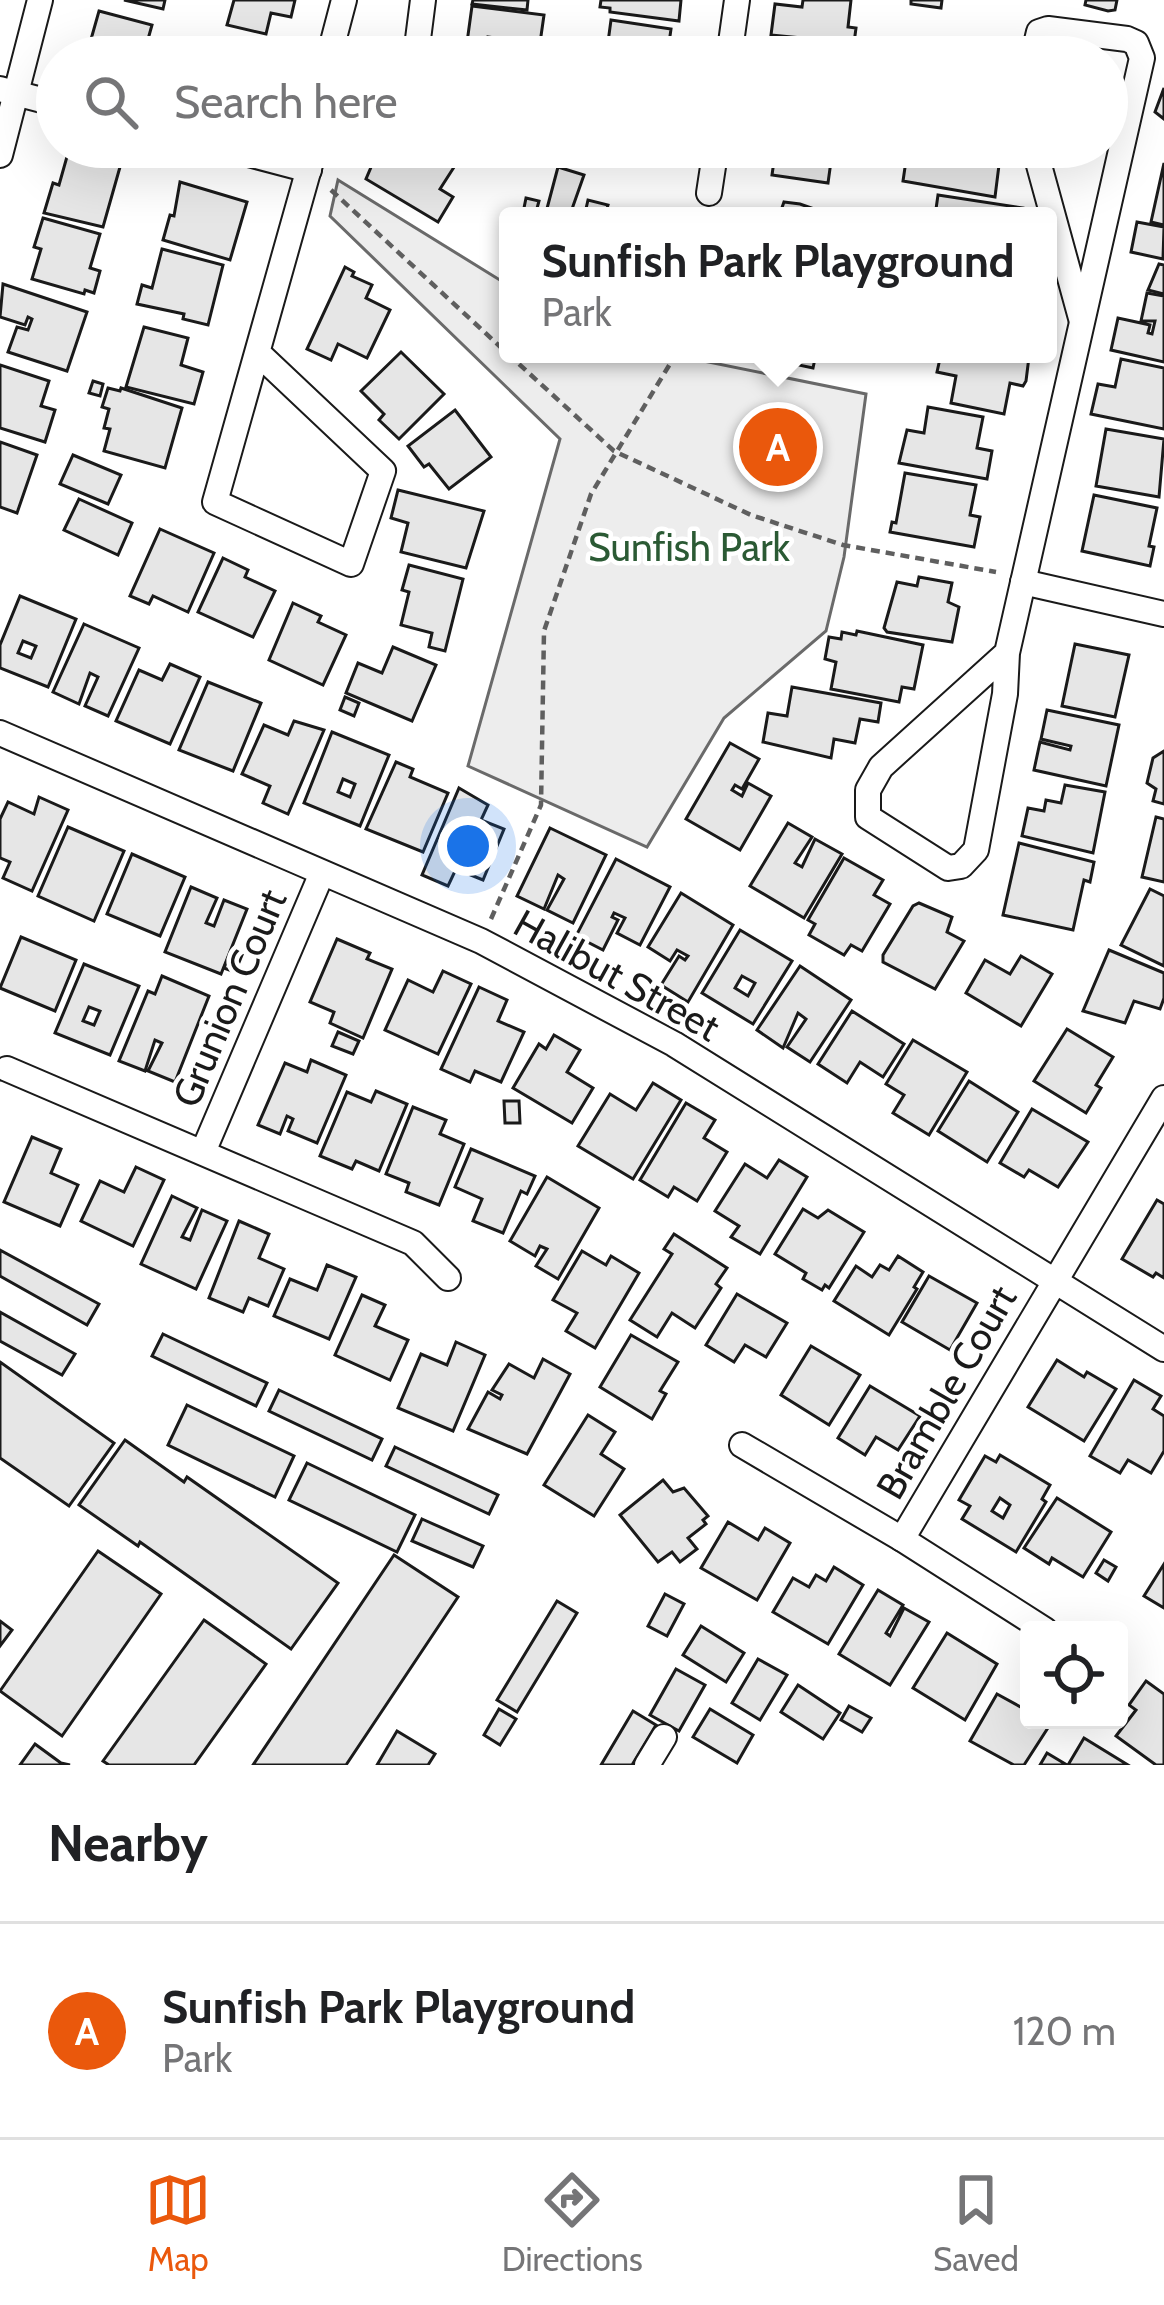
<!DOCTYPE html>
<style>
body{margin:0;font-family:Cabin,sans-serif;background:#f6f6f6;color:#202124}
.controls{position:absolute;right:36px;bottom:36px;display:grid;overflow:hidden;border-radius:12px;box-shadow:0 12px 48px #0002}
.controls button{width:108px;height:108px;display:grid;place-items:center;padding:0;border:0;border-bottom:3px solid #e0e0e0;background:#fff;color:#202124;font:60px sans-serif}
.you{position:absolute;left:468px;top:846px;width:42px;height:42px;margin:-30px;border:9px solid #fff;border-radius:50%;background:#1a73e8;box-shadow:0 0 0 18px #1a73e833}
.badge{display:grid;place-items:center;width:78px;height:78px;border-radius:50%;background:#ea580c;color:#fff;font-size:39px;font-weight:700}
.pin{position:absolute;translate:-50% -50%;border:6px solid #fff;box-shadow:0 3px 12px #0006}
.popup{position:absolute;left:499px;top:207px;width:558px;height:156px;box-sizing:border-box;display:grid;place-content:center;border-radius:12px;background:#fff;filter:drop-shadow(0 3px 9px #0005);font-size:39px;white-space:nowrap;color:#757577}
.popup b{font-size:45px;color:#202124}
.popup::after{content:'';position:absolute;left:50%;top:100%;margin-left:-24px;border:24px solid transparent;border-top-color:#fff}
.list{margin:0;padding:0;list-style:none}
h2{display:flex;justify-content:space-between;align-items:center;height:156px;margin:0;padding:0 48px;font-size:51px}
h2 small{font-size:39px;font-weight:400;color:#757577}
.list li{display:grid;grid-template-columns:78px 1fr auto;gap:36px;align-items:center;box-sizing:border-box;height:216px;padding:0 48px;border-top:3px solid #e0e0e0}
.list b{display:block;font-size:45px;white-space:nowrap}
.list p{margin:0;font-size:39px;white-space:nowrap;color:#757577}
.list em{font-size:39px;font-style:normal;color:#757577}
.icon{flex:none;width:66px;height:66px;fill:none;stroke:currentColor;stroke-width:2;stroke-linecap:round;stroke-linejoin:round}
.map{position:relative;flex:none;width:1164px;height:1765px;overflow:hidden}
.search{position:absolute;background:#fff;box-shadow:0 12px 48px #0002;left:36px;right:36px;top:36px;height:132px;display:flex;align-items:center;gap:30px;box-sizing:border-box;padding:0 42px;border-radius:66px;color:#757577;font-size:45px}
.sheet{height:372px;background:#fff}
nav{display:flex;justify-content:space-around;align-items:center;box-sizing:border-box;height:168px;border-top:3px solid #e0e0e0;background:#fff;font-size:33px;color:#757577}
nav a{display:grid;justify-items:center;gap:6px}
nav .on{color:#ea580c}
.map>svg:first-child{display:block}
.built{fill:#ededed;stroke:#6a6a6a;stroke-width:3}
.building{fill:#e6e6e6;stroke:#1a1a1a;stroke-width:3;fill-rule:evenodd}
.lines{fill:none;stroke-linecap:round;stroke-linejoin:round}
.minor-casing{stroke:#1a1a1a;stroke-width:28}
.path{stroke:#5f5f5f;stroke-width:4.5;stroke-dasharray:9 6;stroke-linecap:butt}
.minor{stroke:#fff;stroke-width:24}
.labels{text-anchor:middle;stroke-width:9;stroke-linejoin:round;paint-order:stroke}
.park-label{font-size:39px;fill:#2b5a34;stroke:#fff}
.street-label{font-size:39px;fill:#1a1a1a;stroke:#fff}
</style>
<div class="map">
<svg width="1164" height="1765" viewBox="0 0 1164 1765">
<rect width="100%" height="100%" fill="#fff"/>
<polygon class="built" points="338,180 508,285 508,354 669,354 866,394 844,557 826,631 724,718 647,847 468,766 560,439 330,216"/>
<g class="building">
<polygon points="124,0 165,0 163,9"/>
<polygon points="234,0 295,0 291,17 271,13 266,34 227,25"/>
<polygon points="473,0 528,0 527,10 472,4"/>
<polygon points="601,0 681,0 679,21 610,12 610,8 600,7"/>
<polygon points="803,0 851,0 848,27 856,28 854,43 771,35 775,4 802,7"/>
<polygon points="911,0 942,0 941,8 911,4"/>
<polygon points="1086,0 1117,0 1115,10 1108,11 1085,5"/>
<path d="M 472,6 L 544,15 L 538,57 L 465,57 ZM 488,37 L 503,39 L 502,50 L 487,48 Z"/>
<polygon points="99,11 152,25 143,57 86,57"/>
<polygon points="611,20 671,29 667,57 606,57"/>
<polygon points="219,38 279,51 277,57 214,57"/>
<polygon points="919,44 992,54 992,57 917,57"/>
<polygon points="791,48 842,54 842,57 790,57"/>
<polygon points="1164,88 1164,119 1155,112"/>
<polygon points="404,147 428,147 456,164 440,189 453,197 438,222 366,179 375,158 377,160 381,154 395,162"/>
<polygon points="445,147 478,147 468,162"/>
<polygon points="587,147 627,147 625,159 586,154"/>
<polygon points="776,147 833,147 828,183 772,175"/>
<polygon points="908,147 935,147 933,159 953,161 955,147 978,147 976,162 999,165 995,197 903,181"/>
<polygon points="68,153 120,167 103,227 44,213 53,183 59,185"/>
<polygon points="1164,163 1164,225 1151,222"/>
<polygon points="558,167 584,175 572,209 585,213 588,200 608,205 605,216 545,216"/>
<polygon points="180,182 247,202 230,260 163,240 170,215 174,216"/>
<polygon points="938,195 1023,208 1022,216 935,216"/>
<polygon points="526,198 539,201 536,212 524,208"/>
<polygon points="784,202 800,204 834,216 779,216"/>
<polygon points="43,218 100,234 90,268 100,271 94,293 85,290 84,294 32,279 41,249 34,247"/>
<polygon points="1137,222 1164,227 1163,259 1131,252"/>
<polygon points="162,249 223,265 208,325 183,319 184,314 137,304 142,285 152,288"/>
<polygon points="1159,264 1164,265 1164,294 1148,290"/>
<polygon points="345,267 354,272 352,276 372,285 366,298 390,310 367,358 338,344 331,360 307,349"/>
<polygon points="3,284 87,312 67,371 8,352 17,327 28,330 32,319 28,317 25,325 0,317"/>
<polygon points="1147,293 1164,296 1164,362 1111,350 1118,318 1150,325 1148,333 1152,334 1155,321 1141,321"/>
<polygon points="144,327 188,338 181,365 203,372 194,404 126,387"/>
<polygon points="401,352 444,394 399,439 379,420 384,414 361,391"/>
<polygon points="747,354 816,354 813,368"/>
<polygon points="941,354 1029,357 1026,381 1023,386 1010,383 1004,414 951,403 956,376 937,372"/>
<polygon points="1121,359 1164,368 1164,429 1091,414 1098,384 1115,387"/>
<polygon points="0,365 49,381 41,406 55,410 45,442 0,428"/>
<polygon points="93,381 103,384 100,396 89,393"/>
<polygon points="108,388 120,391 121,388 182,408 165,468 104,451 110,429 104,428 109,409 102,407"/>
<polygon points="928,407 983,417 977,448 992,451 987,479 899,463 907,430 924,433"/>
<polygon points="455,410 491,457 449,489 429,464 424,467 408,446"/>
<polygon points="1106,429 1164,439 1159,497 1096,486"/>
<polygon points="0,442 37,455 17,513 0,507"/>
<polygon points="73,455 121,475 108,504 60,484"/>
<polygon points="905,473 976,485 970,515 980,517 974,547 890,532 892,522 896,523"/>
<polygon points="398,490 484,511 466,568 401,552 408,523 391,518"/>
<polygon points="1094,495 1157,508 1149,546 1154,547 1150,566 1082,551"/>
<polygon points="79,499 132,523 118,555 64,530"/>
<polygon points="160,529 214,553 188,612 153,596 149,604 130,596"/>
<polygon points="223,558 248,570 245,577 275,591 253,637 198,612"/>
<polygon points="409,565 463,579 445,651 429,647 432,633 401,625 409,592 402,590"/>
<polygon points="919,577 952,583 948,602 959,607 952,642 887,632 884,628 897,582 917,586"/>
<path d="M 20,596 L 76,619 L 48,687 L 0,668 L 0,645 ZM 23,641 L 36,646 L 31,658 L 18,653 Z"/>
<polygon points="293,603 321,616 318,622 346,635 323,685 269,660"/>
<polygon points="84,624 139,648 108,716 85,706 98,677 90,673 79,704 53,692"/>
<polygon points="857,631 923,645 914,689 902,687 899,702 831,689 836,662 825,659 829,637 841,639 842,632 856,635"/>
<polygon points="1075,644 1129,655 1115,717 1062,706"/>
<polygon points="393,647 436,665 412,721 346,693 358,663 382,673"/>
<polygon points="170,664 200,677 170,744 116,721 139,670 162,680"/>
<polygon points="208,682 261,703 233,771 179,750"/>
<polygon points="792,687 881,703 878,722 860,719 855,743 834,739 831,758 763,742 768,713 787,716"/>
<polygon points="345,697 359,703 354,716 340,710"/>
<polygon points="1047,710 1119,725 1106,786 1034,770 1040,742 1070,750 1071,746 1041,739"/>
<polygon points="294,721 324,730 288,814 263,803 270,786 242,774 264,725 288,735"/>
<path d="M 332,732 L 389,755 L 360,826 L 304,803 ZM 343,779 L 355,784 L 350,797 L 338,792 Z"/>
<polygon points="730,743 759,759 742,789 735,785 732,790 742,796 748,783 771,796 740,850 686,819"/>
<polygon points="1164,751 1164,804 1153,801 1156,789 1147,783 1153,758"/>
<polygon points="396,762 413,769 410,777 448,793 423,852 366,829"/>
<polygon points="1065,785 1105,792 1093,853 1022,836 1028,808 1044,811 1046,800 1061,803"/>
<polygon points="459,788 488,805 481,820 504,829 483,880 456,869 448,886 422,875"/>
<polygon points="39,797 68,810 32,891 3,878 10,862 0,858 0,819 8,802 34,814"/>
<polygon points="1156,817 1164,819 1164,882 1142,877"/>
<polygon points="788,823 812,837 795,863 802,867 815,839 842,854 804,918 750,886"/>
<polygon points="68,827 124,851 94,921 38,896"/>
<polygon points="550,828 606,855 573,923 547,910 564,879 558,875 544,909 517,896"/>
<polygon points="1019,843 1094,862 1090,882 1084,880 1073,930 1003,915"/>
<polygon points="132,854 185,877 160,936 107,914"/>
<polygon points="844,858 883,880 874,895 890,904 862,951 851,945 844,955 809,935 815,924 808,920"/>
<polygon points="616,859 670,887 640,945 617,933 625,918 614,913 612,917 618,920 603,950 576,936"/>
<polygon points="191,887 217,898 206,923 214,926 224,900 247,909 221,974 165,952"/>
<polygon points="1150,889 1164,896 1164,966 1121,945"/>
<polygon points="681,893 733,925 688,1002 661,985 679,956 685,960 688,956 677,950 670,961 648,947"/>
<polygon points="919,903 952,917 947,932 964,941 935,989 883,962 883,955 913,906"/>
<path d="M 740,930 L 792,961 L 753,1024 L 702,993 ZM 742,976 L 755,983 L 748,996 L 735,988 Z"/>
<polygon points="21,937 76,960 55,1011 0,988"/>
<polygon points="337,939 370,953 367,959 392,969 363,1038 330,1023 334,1012 310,1002"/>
<polygon points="231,950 242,955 235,972 224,968"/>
<polygon points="1109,950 1164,973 1164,998 1160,1009 1134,1001 1125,1023 1083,1011"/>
<polygon points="1021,956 1052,974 1021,1026 966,993 985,960 1010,974"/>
<path d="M 84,964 L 139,986 L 110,1055 L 55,1033 ZM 89,1007 L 100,1011 L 94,1025 L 83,1021 Z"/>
<polygon points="800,966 851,1000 810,1062 787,1047 806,1019 798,1013 783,1048 757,1030"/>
<polygon points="443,971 471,984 438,1054 385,1030 408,980 433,992"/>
<polygon points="162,976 209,996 175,1082 148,1071 162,1043 155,1040 145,1071 119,1061 148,991 155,994"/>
<polygon points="479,987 507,1000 498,1021 524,1032 501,1082 475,1071 470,1082 441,1069"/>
<polygon points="852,1011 904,1044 883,1077 860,1062 847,1083 818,1064"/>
<polygon points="1067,1029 1113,1057 1096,1085 1101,1088 1086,1113 1034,1081"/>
<polygon points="338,1032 359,1041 353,1054 332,1046"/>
<polygon points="554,1035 580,1050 567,1072 593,1088 572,1123 513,1088 539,1044 546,1049"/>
<polygon points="913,1040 967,1072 929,1135 893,1113 904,1095 886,1084"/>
<polygon points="311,1060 346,1075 317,1143 288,1131 293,1119 287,1116 280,1134 258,1125 285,1063 307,1072"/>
<polygon points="969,1081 1018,1112 987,1162 938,1131"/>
<polygon points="653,1083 681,1100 633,1179 578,1146 610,1094 636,1110"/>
<polygon points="376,1091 407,1104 379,1171 356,1161 352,1169 320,1156 347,1092 371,1102"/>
<polygon points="504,1101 519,1101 520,1123 505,1123"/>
<polygon points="686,1103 715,1120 704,1138 727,1152 697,1201 674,1187 668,1197 640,1180"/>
<polygon points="413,1107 446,1120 440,1134 464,1144 439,1205 406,1192 409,1183 386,1174"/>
<polygon points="1032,1109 1088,1142 1058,1187 1029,1170 1024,1177 1000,1163"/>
<polygon points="32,1137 61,1149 51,1173 78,1185 60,1226 4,1202"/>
<polygon points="471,1149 535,1176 527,1194 521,1191 503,1233 473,1221 482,1199 455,1187"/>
<polygon points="779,1160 807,1177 760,1254 731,1237 739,1226 715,1211 745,1164 767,1178"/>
<polygon points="136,1167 164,1180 133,1246 81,1221 100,1181 124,1192"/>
<polygon points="547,1177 599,1208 558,1279 536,1266 547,1249 540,1246 535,1256 510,1241"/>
<polygon points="172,1196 197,1208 182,1237 190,1240 202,1210 227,1221 196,1289 141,1264"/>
<polygon points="1157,1200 1164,1204 1164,1278 1156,1273 1153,1277 1122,1259"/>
<polygon points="803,1209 818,1218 828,1210 864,1232 829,1288 825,1285 822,1290 803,1279 806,1273 775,1254"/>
<polygon points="239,1221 269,1234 259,1258 284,1269 268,1306 249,1298 243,1312 209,1298"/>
<polygon points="674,1234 727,1268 716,1284 721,1288 695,1328 672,1313 657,1337 630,1320 672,1254 664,1249"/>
<polygon points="0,1250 99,1304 87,1325 0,1276"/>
<polygon points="582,1251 606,1265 611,1256 639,1273 595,1348 566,1331 577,1313 553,1300"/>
<polygon points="898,1256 923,1272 914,1287 917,1289 889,1335 834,1301 856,1266 872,1277 880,1265 889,1270"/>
<polygon points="327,1265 356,1277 329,1339 274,1316 290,1279 317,1290"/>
<polygon points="929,1276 977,1303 950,1350 902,1322"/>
<polygon points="737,1294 787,1323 766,1357 745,1345 734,1362 706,1345"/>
<polygon points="362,1295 385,1305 375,1326 408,1340 390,1380 335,1355"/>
<polygon points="0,1312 75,1354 62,1375 0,1341"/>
<polygon points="163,1334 267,1383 256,1406 152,1356"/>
<polygon points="631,1335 678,1362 660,1391 666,1394 652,1419 600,1387"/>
<polygon points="456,1342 485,1355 453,1431 398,1408 421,1354 447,1365"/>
<polygon points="811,1346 860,1375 829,1425 781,1395"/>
<polygon points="543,1359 570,1374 527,1454 468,1429 488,1392 500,1399 502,1395 492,1390 509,1364 534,1378"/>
<polygon points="1057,1360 1084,1377 1087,1372 1116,1389 1084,1441 1028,1407"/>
<polygon points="0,1362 114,1443 69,1506 0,1458"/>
<polygon points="1134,1380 1161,1396 1153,1409 1164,1416 1164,1451 1151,1473 1128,1460 1120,1473 1090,1456"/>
<polygon points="870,1386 920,1416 898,1450 876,1437 865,1455 838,1438"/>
<polygon points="279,1390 382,1439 372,1460 269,1411"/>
<polygon points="187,1405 294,1456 275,1497 168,1445"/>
<polygon points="588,1415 615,1432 601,1454 624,1469 594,1516 544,1485"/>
<polygon points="125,1440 184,1482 187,1477 338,1583 291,1649 140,1542 138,1546 79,1505"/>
<polygon points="395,1447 498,1495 489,1514 386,1466"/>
<path d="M 1000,1455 L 1050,1485 L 1042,1499 L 1046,1502 L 1016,1552 L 962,1519 L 970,1506 L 959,1500 L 985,1456 L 996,1462 ZM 1000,1498 L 1010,1505 L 1003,1518 L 992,1511 Z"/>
<polygon points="307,1463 415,1515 397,1552 289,1500"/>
<polygon points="663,1480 673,1492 684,1488 708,1516 703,1520 706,1524 688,1538 697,1549 680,1562 672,1552 658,1562 620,1515"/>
<polygon points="1057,1498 1111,1532 1083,1577 1052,1558 1049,1564 1024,1548"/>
<polygon points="422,1519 483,1546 473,1567 412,1541"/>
<polygon points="728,1522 758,1540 765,1528 790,1543 757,1600 701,1568"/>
<polygon points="98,1551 161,1594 62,1736 0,1691"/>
<polygon points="394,1555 458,1597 346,1765 253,1765"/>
<polygon points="1104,1560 1116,1567 1108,1581 1096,1573"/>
<polygon points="1164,1564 1164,1608 1144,1596"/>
<polygon points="834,1567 863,1585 828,1644 773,1612 793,1578 809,1587 816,1575 826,1581"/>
<polygon points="878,1590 903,1605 886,1633 890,1636 904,1608 929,1622 890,1685 839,1654"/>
<polygon points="665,1594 684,1604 667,1636 648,1626"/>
<polygon points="557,1601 577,1613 517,1712 497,1700"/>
<polygon points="204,1620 266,1664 194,1765 109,1765 103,1761"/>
<polygon points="0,1621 12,1630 0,1646"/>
<polygon points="701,1626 744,1653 726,1682 683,1655"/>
<polygon points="947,1633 997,1664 965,1720 913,1688"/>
<polygon points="758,1659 787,1675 760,1720 732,1703"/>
<polygon points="676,1669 705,1685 679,1731 650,1715"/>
<polygon points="1146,1681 1164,1694 1164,1765 1156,1765 1116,1736 1136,1710 1129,1705"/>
<polygon points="798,1685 840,1713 823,1739 781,1712"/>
<polygon points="997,1694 1026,1710 1029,1707 1029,1720 1053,1720 1024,1765 1014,1765 970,1741"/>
<polygon points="849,1706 871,1718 862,1732 841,1720"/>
<polygon points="499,1709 516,1719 500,1745 484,1735"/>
<polygon points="710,1709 753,1735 737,1763 693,1737"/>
<polygon points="633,1711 656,1725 632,1765 601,1765"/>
<polygon points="397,1731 435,1754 428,1765 377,1765"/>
<polygon points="1084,1738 1128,1765 1068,1765"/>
<polygon points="35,1744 61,1763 70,1765 20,1765"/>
<polygon points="1047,1753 1067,1765 1040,1765"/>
</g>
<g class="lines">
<defs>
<g id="minor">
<polyline points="329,57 344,0"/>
<polyline points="396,57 417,47 423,0"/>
<polyline points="729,57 737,0"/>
<polyline points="0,89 57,104"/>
<polyline points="222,147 309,170"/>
<polyline points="1034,147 1081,318"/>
<polyline points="0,155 40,0"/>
<polyline points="709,193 716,147"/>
<polyline points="259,354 383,471 351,564 215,502 315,147"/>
<polyline points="1023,582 1164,614"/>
<polyline points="1007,653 881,767 868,790 868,817 948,868 961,866 976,850 1005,694 1007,653 1142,58 1136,43 1127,39 1048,29 1039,32 1033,57"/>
<polyline points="0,733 481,941 674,1044 1164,1349"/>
<polyline points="7,1069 413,1243 448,1278"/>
<polyline points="203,1152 322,873"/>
<polyline points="742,1445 902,1539 1045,1630"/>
<polyline points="902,1539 1164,1098"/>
<polyline points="647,1765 664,1737"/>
</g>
</defs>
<use href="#minor" class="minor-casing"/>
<g class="path">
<polyline points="331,190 507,353"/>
<polyline points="508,354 614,451 751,515 843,545 996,572"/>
<polyline points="491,919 541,805 544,631 591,494 676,354"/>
</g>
<use href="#minor" class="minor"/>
</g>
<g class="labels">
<g class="park-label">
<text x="689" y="561">Sunfish Park</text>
</g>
<g class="street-label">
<text transform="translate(617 975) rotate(29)" y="14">Halibut Street</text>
<text transform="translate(229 998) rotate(-67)" y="14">Grunion Court</text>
<text transform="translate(946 1392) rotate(-60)" y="14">Bramble Court</text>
</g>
</g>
</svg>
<div class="controls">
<button><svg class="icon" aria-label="locate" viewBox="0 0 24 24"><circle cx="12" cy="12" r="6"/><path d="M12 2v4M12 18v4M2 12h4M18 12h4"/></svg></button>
</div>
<div class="you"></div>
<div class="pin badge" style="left:778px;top:447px">A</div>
<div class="popup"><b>Sunfish Park Playground</b>Park</div>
<div class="search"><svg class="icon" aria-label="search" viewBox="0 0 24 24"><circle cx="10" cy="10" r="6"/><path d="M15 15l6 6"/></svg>Search here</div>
</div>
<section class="sheet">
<h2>Nearby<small></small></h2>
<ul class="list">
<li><span class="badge">A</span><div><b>Sunfish Park Playground</b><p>Park</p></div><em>120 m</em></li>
</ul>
</section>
<nav>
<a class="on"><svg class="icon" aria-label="map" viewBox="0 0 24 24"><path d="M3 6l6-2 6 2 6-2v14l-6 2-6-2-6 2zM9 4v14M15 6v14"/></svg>Map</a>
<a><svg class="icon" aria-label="directions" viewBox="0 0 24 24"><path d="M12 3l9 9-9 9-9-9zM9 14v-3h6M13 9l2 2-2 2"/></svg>Directions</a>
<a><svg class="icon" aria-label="saved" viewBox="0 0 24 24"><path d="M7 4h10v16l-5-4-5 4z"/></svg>Saved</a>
</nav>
